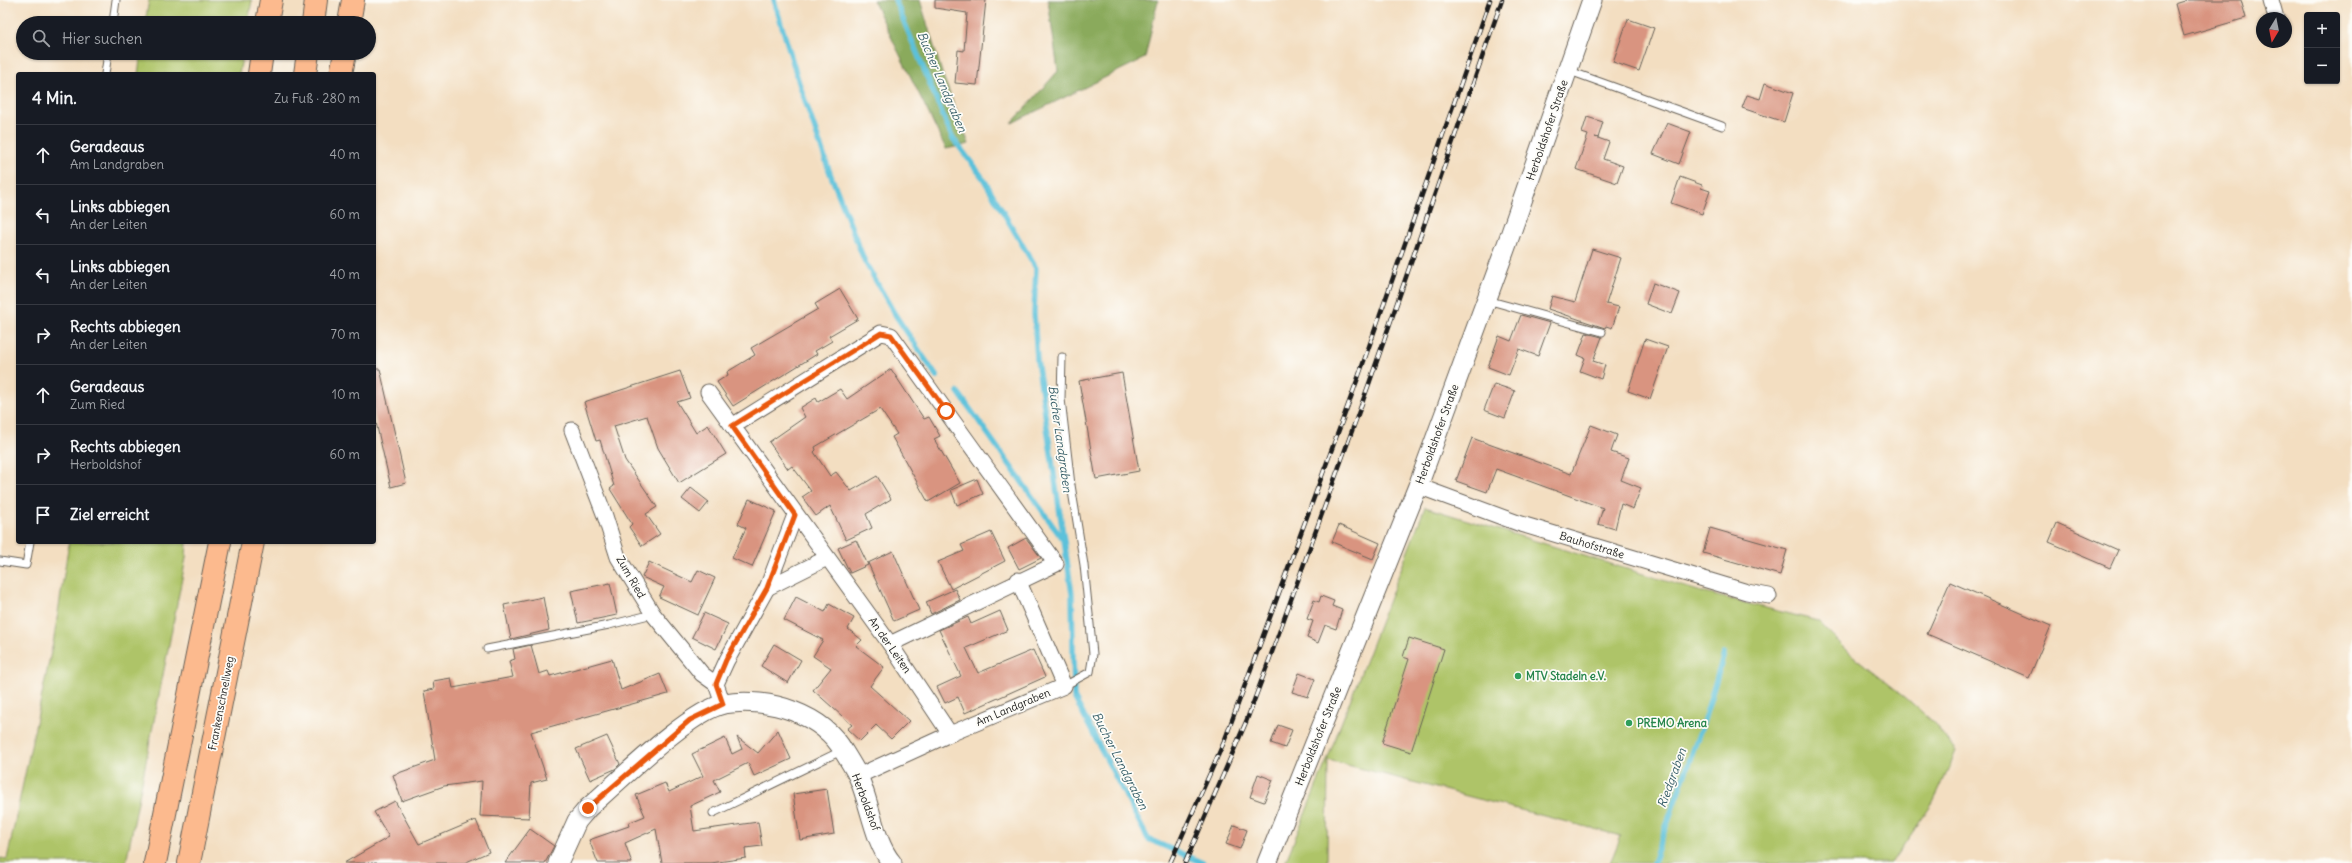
<!DOCTYPE html>
<html lang="de">
<meta charset="utf-8">
<style>
body{margin:0;font-family:Delius,sans-serif;background:#20242c;color:#f1f3f6}
.controls{position:absolute;right:12px;top:12px;display:grid;overflow:hidden;border-radius:4px;box-shadow:0 1px 3px #0004}
.controls button{width:36px;height:36px;display:grid;place-items:center;padding:0;border:0;border-bottom:1px solid #363941;background:#171b24;color:#f1f3f6;font:20px sans-serif}
.compass{position:absolute;left:2256px;top:12px;width:36px;height:36px;border-radius:50%;background:#171b24;box-shadow:0 1px 3px #0004;rotate:190deg}
.stop{position:absolute;width:12px;height:12px;margin:-9px;border:3px solid #ea580c;border-radius:50%;background:#fff}
.stop.end{background:#ea580c;border-color:#fff;box-shadow:0 1px 4px #0008}
.list{margin:0;padding:0;list-style:none}
h2{display:flex;justify-content:space-between;align-items:center;height:52px;margin:0;padding:0 16px;font-size:17px}
h2 small{font-size:13px;font-weight:400;color:#9ea1a6}
.list li{display:grid;grid-template-columns:26px 1fr auto;gap:12px;align-items:center;box-sizing:border-box;height:60px;padding:0 16px;border-top:1px solid #363941}
.list b{display:block;font-size:15px;white-space:nowrap}
.list p{margin:0;font-size:13px;white-space:nowrap;color:#9ea1a6}
.list em{font-size:13px;font-style:normal;color:#9ea1a6}
.icon{flex:none;width:22px;height:22px;fill:none;stroke:currentColor;stroke-width:2;stroke-linecap:round;stroke-linejoin:round}
.map{position:relative;flex:none;width:2352px;height:863px;overflow:hidden}
.search{position:absolute;background:#171b24;box-shadow:0 1px 3px #0004;left:16px;top:16px;width:360px;height:44px;display:flex;align-items:center;gap:10px;box-sizing:border-box;padding:0 14px;border-radius:22px;color:#9ea1a6;font-size:15px}
.panel{position:absolute;background:#171b24;box-shadow:0 1px 3px #0004;left:16px;top:72px;width:360px;height:472px;border-radius:4px}
.map>svg:first-child{display:block}
.green{fill:#aec468;stroke:#657042}
.forest{fill:#8aaa5c;stroke:#53633c}
.lines{fill:none;stroke-linecap:round;stroke-linejoin:round}
.stream{stroke:#5cc1da;stroke-width:5.5}
.building{fill:#d99480}
.service-casing{stroke:#676056;stroke-width:9}
.minor-casing{stroke:#676056;stroke-width:17}
.tertiary-casing{stroke:#676056;stroke-width:21}
.motorway-casing{stroke:#676056;stroke-width:24}
.service{stroke:#fff;stroke-width:7}
.minor{stroke:#fff;stroke-width:15}
.tertiary{stroke:#fff;stroke-width:19}
.motorway{stroke:#fcba8e;stroke-width:22}
.rail-casing{stroke:#1c1c1c;stroke-width:4.5}
.rail{stroke:#fdfcf7;stroke-width:3;stroke-dasharray:9;stroke-linecap:butt}
.route{stroke:#ea580c;stroke-width:5}
.leisure-dot{fill:#2e9e5b;stroke:#fdfcf7;stroke-width:1.5}
.labels{text-anchor:middle;stroke-width:3.5;stroke-linejoin:round;paint-order:stroke}
.street-label{font-size:11px;fill:#1c1c1c;stroke:#fdfcf7}
.leisure-label{font-size:11px;font-weight:bold;fill:#27864d;stroke:#fdfcf7;text-anchor:start}
.water-label{font-size:12px;font-style:italic;fill:#365e68;stroke:#fdfcf7}
</style>
<div class="map">
<svg width="2352" height="863" viewBox="0 0 2352 863">
<rect width="100%" height="100%" fill="#fdfcf7"/>
<filter id="ink" filterUnits="userSpaceOnUse"><feTurbulence type="fractalNoise" baseFrequency=".025" numOctaves="2"/><feDisplacementMap in="SourceGraphic" scale="8" xChannelSelector="R" yChannelSelector="G"/><feConvolveMatrix kernelMatrix="1 2 1 2 8 2 1 2 1" color-interpolation-filters="sRGB"/></filter>
<filter id="wash" filterUnits="userSpaceOnUse"><feTurbulence type="fractalNoise" baseFrequency=".012" numOctaves="4" result="noise"/><feDisplacementMap in="SourceGraphic" scale="16" xChannelSelector="R" yChannelSelector="G"/><feGaussianBlur stdDeviation="0.9" result="paint"/><feColorMatrix in="noise" values="0 0 0 0 0 0 0 0 0 0 0 0 0 0 0 0 0 1.4 0 .05"/><feComposite in="paint" operator="in"/></filter>
<g filter="url(#wash)">
<rect width="100%" height="100%" fill="#f3dec1"/>
<g class="green">
<polygon points="149,0 252,0 248,23 145,23"/>
<polygon points="141,53 243,53 239,74 138,74"/>
<polygon points="1425,507 1705,593 1818,621 1852,655 1905,697 1932,721 1956,751 1933,803 1891,863 1610,863 1621,836 1328,760 1327,863 1285,863 1327,760"/>
<polygon points="69,542 187,542 186,558 126,863 0,863 0,858 7,859 54,638"/>
</g>
<g class="forest">
<polygon points="873,0 920,0 943,76 969,144 946,149"/>
<polygon points="1048,0 1158,0 1145,58 1012,123 1058,71"/>
</g>
<g class="lines">
<g class="stream">
<polyline points="774,0 800,86 830,173 865,262 896,316 937,377"/>
<polyline points="895,0 952,137 983,178 1036,268 1034,313 1037,360 1072,594 1074,697 1148,839 1203,863"/>
<polyline points="958,392 1063,540"/>
<polyline points="1653,863 1704,720 1724,654"/>
</g>
</g>
<g id="blocks">
<g class="building">
<polygon points="935,0 986,0 977,85 955,83 958,50 964,51 967,13 935,8"/>
<polygon points="2188,0 2241,0 2246,18 2184,36 2175,4"/>
<polygon points="1628,19 1654,28 1639,71 1613,62"/>
<polygon points="1765,83 1793,93 1784,122 1742,108 1747,95 1760,99"/>
<polygon points="1587,117 1603,122 1598,138 1595,137 1609,142 1603,159 1623,166 1617,183 1576,169 1588,135 1582,133"/>
<polygon points="1667,123 1691,132 1679,164 1653,154"/>
<polygon points="1680,177 1702,185 1701,188 1710,191 1702,214 1671,203"/>
<polygon points="1592,249 1621,258 1606,304 1619,307 1612,328 1606,326 1605,328 1548,309 1552,296 1575,302"/>
<polygon points="1653,283 1680,293 1672,314 1646,304"/>
<polygon points="840,289 858,319 829,336 832,341 815,351 817,354 733,406 717,382 728,375 727,372 755,355 751,348 818,309 815,304"/>
<polygon points="1521,315 1550,323 1538,356 1519,349 1509,375 1488,367 1499,336 1511,341"/>
<polygon points="1586,333 1602,337 1593,361 1605,365 1601,379 1580,371 1585,358 1578,355"/>
<polygon points="1645,339 1668,347 1650,399 1628,391"/>
<polygon points="374,369 380,369 406,483 391,487 374,414"/>
<polygon points="891,369 924,419 929,417 940,436 934,439 960,483 928,502 892,437 897,434 880,409 815,447 816,450 814,452 830,476 836,472 851,491 877,476 891,499 866,514 872,528 846,540 830,506 816,516 802,497 811,491 792,466 788,469 769,442 805,417 800,408 816,398 818,402 840,389 847,399"/>
<polygon points="680,371 690,398 677,402 696,433 708,425 726,454 679,483 658,448 647,416 614,426 625,460 657,507 646,514 660,534 642,546 629,527 632,524 610,489 614,486 600,440 596,441 584,402"/>
<polygon points="1122,373 1139,471 1096,479 1079,381"/>
<polygon points="1494,384 1515,391 1505,418 1484,410"/>
<polygon points="1591,425 1617,435 1611,452 1629,458 1621,480 1641,488 1633,509 1621,504 1615,529 1598,524 1603,508 1496,469 1487,492 1456,481 1472,438 1571,474"/>
<polygon points="977,479 983,494 957,505 951,490"/>
<polygon points="691,488 709,502 700,513 682,499"/>
<polygon points="749,499 776,511 752,567 732,558 746,528 738,524"/>
<polygon points="2057,523 2118,550 2110,568 2049,542"/>
<polygon points="1339,525 1380,543 1373,559 1332,542"/>
<polygon points="1710,528 1787,550 1780,575 1703,553"/>
<polygon points="991,532 1005,561 951,589 938,562 964,551 961,545"/>
<polygon points="1026,538 1041,558 1019,569 1008,548"/>
<polygon points="856,540 868,565 850,573 838,548"/>
<polygon points="893,551 919,610 894,621 868,563"/>
<polygon points="649,562 692,582 698,570 715,578 698,615 659,597 664,587 642,577"/>
<polygon points="1950,582 2051,626 2029,678 1927,634"/>
<polygon points="610,583 617,615 578,623 571,591"/>
<polygon points="955,589 960,600 931,614 926,602"/>
<polygon points="1321,596 1334,601 1332,606 1342,610 1336,629 1325,625 1318,643 1307,638 1313,621 1307,619 1314,600 1319,602"/>
<polygon points="543,597 549,630 511,639 504,605"/>
<polygon points="796,597 825,612 829,604 854,618 848,629 862,640 856,646 884,667 870,686 909,721 891,739 876,725 860,741 847,729 852,725 813,690 831,668 813,656 823,640 784,620"/>
<polygon points="1000,611 1008,630 966,648 978,673 1033,650 1045,677 965,713 958,697 945,703 937,687 961,676 939,630 968,617 971,624"/>
<polygon points="704,613 728,624 716,649 692,637"/>
<polygon points="1409,638 1444,649 1411,752 1382,743 1409,659 1403,657"/>
<polygon points="774,644 801,660 788,683 761,666"/>
<polygon points="531,645 539,674 548,671 550,676 612,659 621,690 660,674 668,694 531,732 547,779 531,783 529,818 480,816 482,781 444,786 402,801 393,775 435,760 424,691 434,689 433,681 451,678 453,688 513,677 509,661 515,659 513,649"/>
<polygon points="1299,673 1315,679 1308,697 1292,692"/>
<polygon points="1278,725 1292,730 1285,748 1271,743"/>
<polygon points="778,730 791,759 754,776 748,763 714,780 720,792 690,806 694,831 758,822 762,846 745,848 746,858 711,863 662,863 656,829 625,843 632,863 598,863 589,840 629,826 628,823 645,816 636,795 665,783 669,792 703,776 692,754 725,738 732,754 742,749 737,737 758,753"/>
<polygon points="607,736 620,764 615,769 590,780 576,749"/>
<polygon points="1258,774 1273,780 1264,802 1250,797"/>
<polygon points="827,789 834,834 800,840 793,794"/>
<polygon points="395,801 419,844 476,820 489,852 464,863 344,863 389,837 374,812"/>
<polygon points="1234,825 1247,830 1240,849 1226,844"/>
<polygon points="530,829 554,846 545,863 505,863"/>
</g>
</g>
</g>
<g filter="url(#ink)">
<use href="#blocks" fill-opacity="0" stroke="#676056" stroke-width="1"/>
<g class="lines">
<defs>
<g id="service">
<polyline points="113,23 116,0"/>
<polyline points="1567,70 1722,126"/>
<polyline points="105,74 108,53"/>
<polyline points="1487,300 1602,332"/>
<polyline points="1062,357 1061,399 1071,485 1084,565 1093,654 1090,672 1064,686"/>
<polyline points="0,561 26,565 30,542"/>
<polyline points="487,649 609,625 653,614"/>
<polyline points="713,813 843,750"/>
</g>
<g id="minor">
<polyline points="2271,0 2276,18"/>
<polyline points="708,392 890,644 950,734"/>
<polyline points="732,426 881,333 891,335 1056,564 890,644"/>
<polyline points="572,430 605,516 618,557 653,614 702,674 716,684 723,704"/>
<polyline points="1418,486 1518,523 1747,592 1769,596"/>
<polyline points="767,588 827,558"/>
<polyline points="716,684 727,660 767,588 795,515"/>
<polyline points="858,776 950,734 1064,686 1018,580"/>
</g>
<g id="tertiary">
<path d="M 558,863 L 577,821 L 588,808 C 617,783 689,711 724,704 C 746,700 773,703 793,711 C 814,719 833,732 844,752 C 849,760 854,768 858,776 C 870,802 874,842 892,863"/>
<polyline points="1267,863 1418,486 1507,244 1592,0"/>
</g>
<g id="motorway">
<polyline points="267,23 271,0"/>
<polyline points="313,23 316,0"/>
<polyline points="349,23 353,0"/>
<polyline points="259,74 262,53"/>
<polyline points="305,74 308,53"/>
<polyline points="341,74 345,53"/>
<polyline points="155,863 220,542"/>
<polyline points="189,863 253,542"/>
</g>
</defs>
<use href="#service" class="service-casing"/>
<use href="#minor" class="minor-casing"/>
<use href="#tertiary" class="tertiary-casing"/>
<use href="#motorway" class="motorway-casing"/>
<use href="#service" class="service"/>
<use href="#minor" class="minor"/>
<use href="#tertiary" class="tertiary"/>
<use href="#motorway" class="motorway"/>
<defs>
<g id="rail">
<polyline points="1170,863 1224,742 1358,378 1490,0"/>
<polyline points="1185,863 1246,722 1267,666 1370,381 1502,0"/>
</g>
</defs>
<use href="#rail" class="rail-casing"/>
<use href="#rail" class="rail"/>
</g>
</g>
<g class="lines" filter="url(#ink)">
<polyline class="route" points="588,808 690,720 723,704 716,684 726,660 767,588 795,515 732,426 881,333 891,335 946,411"/>
</g>
<g class="leisure-dot">
<circle cx="1518" cy="676" r="4"/>
<circle cx="1629" cy="723" r="4"/>
</g>
<g class="labels">
<g class="street-label">
<text transform="translate(1547 130) rotate(-71)" y="4">Herboldshofer Straße</text>
<text transform="translate(1437 434) rotate(-70)" y="4">Herboldshofer Straße</text>
<text transform="translate(1592 545) rotate(17)" y="4">Bauhofstraße</text>
<text transform="translate(631 577) rotate(60)" y="4">Zum Ried</text>
<text transform="translate(890 645) rotate(55)" y="4">An der Leiten</text>
<text transform="translate(221 703) rotate(-79)" y="4">Frankenschnellweg</text>
<text transform="translate(1013 707) rotate(-23)" y="4">Am Landgraben</text>
<text transform="translate(1318 736) rotate(-68)" y="4">Herboldshofer Straße</text>
<text transform="translate(866 802) rotate(69)" y="4">Herboldshof</text>
</g>
<g class="leisure-label">
<text x="1526" y="680">MTV Stadeln e.V.</text>
<text x="1637" y="727">PREMO Arena</text>
</g>
<g class="water-label">
<text transform="translate(942 82) rotate(67)" y="4">Bucher Landgraben</text>
<text transform="translate(1060 439) rotate(82)" y="4">Bucher Landgraben</text>
<text transform="translate(1120 761) rotate(63)" y="4">Bucher Landgraben</text>
<text transform="translate(1672 778) rotate(-70)" y="4">Riedgraben</text>
</g>
</g>
</svg>
<div class="controls">
<button>+</button>
<button>−</button>
</div>
<svg class="compass" viewBox="-18 -18 36 36"><path d="M0-13l5 13h-10z" fill="#e53935"/><path d="M0 13l5-13h-10z" fill="#9ea1a6"/></svg>
<div class="stop" style="left:946px;top:411px"></div>
<div class="stop end" style="left:588px;top:808px"></div>
<div class="search"><svg class="icon" aria-label="search" viewBox="0 0 24 24"><circle cx="10" cy="10" r="6"/><path d="M15 15l6 6"/></svg>Hier suchen</div>
<section class="panel">
<h2>4 Min.<small>Zu Fuß · 280 m</small></h2>
<ul class="list">
<li><svg class="icon" aria-label="ahead" viewBox="0 0 24 24"><path d="M12 20V5M6 11l6-6 6 6"/></svg><div><b>Geradeaus</b><p>Am Landgraben</p></div><em>40 m</em></li>
<li><svg class="icon" aria-label="left" viewBox="0 0 24 24"><path d="M17 20v-9H6M10 6l-5 5 5 5"/></svg><div><b>Links abbiegen</b><p>An der Leiten</p></div><em>60 m</em></li>
<li><svg class="icon" aria-label="left" viewBox="0 0 24 24"><path d="M17 20v-9H6M10 6l-5 5 5 5"/></svg><div><b>Links abbiegen</b><p>An der Leiten</p></div><em>40 m</em></li>
<li><svg class="icon" aria-label="right" viewBox="0 0 24 24"><path d="M7 20v-9h11M14 6l5 5-5 5"/></svg><div><b>Rechts abbiegen</b><p>An der Leiten</p></div><em>70 m</em></li>
<li><svg class="icon" aria-label="ahead" viewBox="0 0 24 24"><path d="M12 20V5M6 11l6-6 6 6"/></svg><div><b>Geradeaus</b><p>Zum Ried</p></div><em>10 m</em></li>
<li><svg class="icon" aria-label="right" viewBox="0 0 24 24"><path d="M7 20v-9h11M14 6l5 5-5 5"/></svg><div><b>Rechts abbiegen</b><p>Herboldshof</p></div><em>60 m</em></li>
<li><svg class="icon" aria-label="arrive" viewBox="0 0 24 24"><path d="M6 21V4h12l-3 4 3 4H6"/></svg><div><b>Ziel erreicht</b></div></li>
</ul>
</section>
</div>
